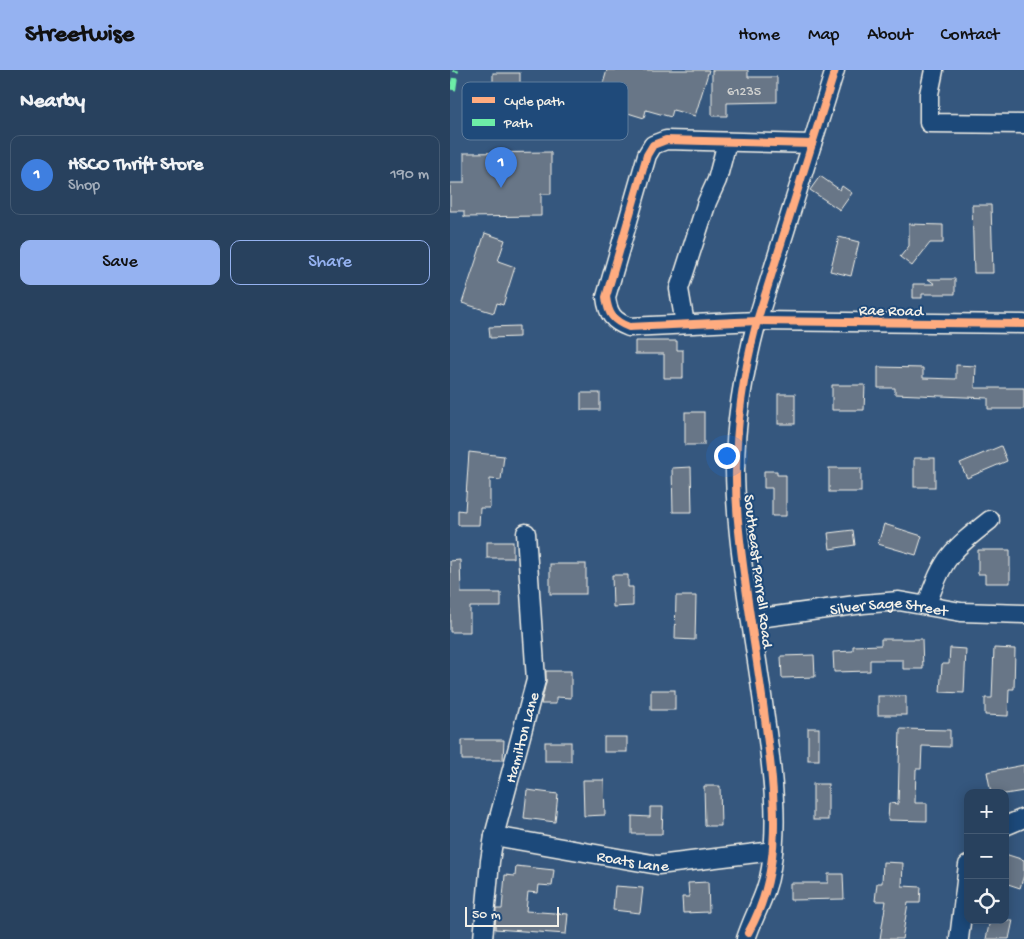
<!DOCTYPE html>
<meta charset="utf-8">
<style>
body{margin:0;font-family:"Gochi Hand",sans-serif;background:#344c67;color:#f1f3f6}
.controls{position:absolute;right:15px;bottom:15px;display:grid;overflow:hidden;border-radius:10px;box-shadow:0 2px 12px #0003}
.controls button{width:45px;height:45px;display:grid;place-items:center;padding:0;border:0;border-bottom:1px solid #445a73;background:#28415e;color:#f1f3f6;font:25px sans-serif}
.scale{position:absolute;left:15px;bottom:12px;width:94px;box-sizing:border-box;padding-left:5px;border:2px solid #f4f1e8;border-top:0;font-size:14px;line-height:18px;white-space:nowrap;color:#f4f1e8;-webkit-text-stroke:4px #1f4a7a;paint-order:stroke}
.you{position:absolute;left:276px;top:385px;width:18px;height:18px;margin:-12px;border:4px solid #fff;border-radius:50%;background:#1a73e8;box-shadow:0 0 0 8px #1a73e833}
.badge{display:grid;place-items:center;width:32px;height:32px;border-radius:50%;background:#95b2f1;color:#fff;font-size:16px;font-weight:700}
.pin{position:absolute;translate:-50% -41px;filter:drop-shadow(0 1px 2px #0008)}
.pin::after{content:'';position:absolute;top:26px;width:18px;height:15px;background:inherit;clip-path:polygon(0 0,100% 0,50% 100%)}
.list{margin:0;padding:0;list-style:none}
h2{display:flex;justify-content:space-between;align-items:center;height:65px;margin:0;padding:0 20px;font-size:21px}
h2 small{font-size:16px;font-weight:400;color:#a5afbc}
.list li{display:grid;grid-template-columns:32px 1fr auto;gap:15px;align-items:center;box-sizing:border-box;height:80px;margin:0 10px 10px;padding:0 10px;border:1px solid #445a73;border-radius:10px}
.list b{display:block;font-size:19px;white-space:nowrap}
.list p{margin:0;font-size:16px;white-space:nowrap;color:#a5afbc}
.list em{font-size:16px;font-style:normal;color:#a5afbc}
.actions{display:flex;gap:10px;padding:15px 20px}
.actions a{flex:1;padding:11px 0;border:1px solid #95b2f1;border-radius:10px;text-align:center;font-size:18px;color:#95b2f1}
.actions .main{background:#95b2f1;color:#111}
.icon{flex:none;width:28px;height:28px;fill:none;stroke:currentColor;stroke-width:2;stroke-linecap:round;stroke-linejoin:round}
.map{position:relative;flex:none;width:574px;height:869px;overflow:hidden}
header{display:flex;align-items:center;gap:30px;box-sizing:border-box;height:70px;padding:0 25px;background:#95b2f1;color:#111}
header strong{font-size:24px}
nav{display:flex;gap:28px;margin-inline-start:auto;font-size:18px}
main{display:flex}
aside{flex:1;background:#28415e}
.map>svg:first-child{display:block}
.building{fill:#677687;stroke:#f4f1e8}
.lines{fill:none;stroke-linecap:round;stroke-linejoin:round}
.minor-casing{stroke:#f4f1e8;stroke-width:21}
.minor{stroke:#1f4a7a;stroke-width:18}
.quiet{stroke:#6deda7;stroke-width:6;stroke-dasharray:12 6;stroke-linecap:butt}
.cycleway-casing{stroke:#1f4a7a;stroke-width:11}
.cycleway{stroke:#ffac80;stroke-width:8}
.labels{text-anchor:middle;stroke-width:4;stroke-linejoin:round;paint-order:stroke}
.number-label{font-size:14px;fill:#d1d2d0}
.street-label{font-size:16px;fill:#f4f1e8;stroke:#1f4a7a}
.key{fill:#1f4a7a;stroke:#5f7c9b;stroke-width:1}
.key-label{font-size:14px;fill:#f4f1e8}
</style>
<header>
<strong>Streetwise</strong>
<nav><a>Home</a><a>Map</a><a>About</a><a>Contact</a></nav>
</header>
<main>
<aside>
<h2>Nearby<small></small></h2>
<ul class="list">
<li><span class="badge" style="background:#3f7fe0">1</span><div><b>HSCO Thrift Store</b><p>Shop</p></div><em>190 m</em></li>
</ul>
<div class="actions"><a class="main">Save</a><a>Share</a></div>
</aside>
<div class="map">
<svg width="574" height="869" viewBox="0 0 574 869">
<rect width="100%" height="100%" fill="#35577e"/>
<filter id="ink" filterUnits="userSpaceOnUse"><feTurbulence type="fractalNoise" baseFrequency=".02" numOctaves="2"/><feDisplacementMap in="SourceGraphic" scale="10" xChannelSelector="R" yChannelSelector="G"/><feConvolveMatrix kernelMatrix="1 2 1 2 8 2 1 2 1" color-interpolation-filters="sRGB"/></filter>
<g filter="url(#ink)">
<g class="building">
<polygon points="157,0 259,0 245,46 223,40 221,47 196,40 194,48 165,39 161,53 143,48"/>
<polygon points="262,0 298,0 298,7 327,7 327,32 277,33 277,46 262,46"/>
<rect x="43" y="3" width="27" height="40"/>
<polygon points="101,82 101,124 91,124 91,146 14,147 14,141 0,141 0,113 14,113 14,83"/>
<polygon points="370,106 390,120 392,116 402,123 390,140 360,120"/>
<polygon points="522,135 541,135 543,203 524,203"/>
<polygon points="459,154 493,155 493,173 480,173 462,196 450,187 459,176"/>
<polygon points="35,163 55,170 48,191 65,197 53,235 47,233 44,243 12,233"/>
<polygon points="389,167 409,172 401,206 380,201"/>
<polygon points="478,209 505,209 505,224 472,224 472,228 463,228 463,214 485,214"/>
<polygon points="69,256 69,267 40,268 39,257"/>
<polygon points="185,271 227,271 227,280 233,280 233,308 214,308 214,284 185,284"/>
<polygon points="506,295 526,296 525,318 574,318 574,339 538,339 538,328 445,324 445,318 428,318 428,297 473,298 473,308 506,309"/>
<polygon points="382,315 415,315 414,340 382,340"/>
<rect x="131" y="323" width="19" height="17"/>
<rect x="328" y="324" width="17" height="30"/>
<rect x="235" y="342" width="19" height="33"/>
<polygon points="551,376 557,391 517,408 510,393"/>
<polygon points="19,382 54,386 51,410 40,409 40,438 30,438 29,455 8,455 8,440 15,441"/>
<rect x="464" y="388" width="21" height="29"/>
<polygon points="241,397 242,442 223,442 222,398"/>
<rect x="379" y="398" width="32" height="24"/>
<polygon points="314,401 327,401 327,405 336,405 336,446 322,446 322,418 314,418"/>
<polygon points="434,454 472,466 466,485 428,474"/>
<polygon points="403,460 405,475 380,479 378,463"/>
<rect x="37" y="472" width="26" height="16"/>
<polygon points="528,480 560,480 560,513 535,513 535,504 528,504"/>
<polygon points="10,490 11,523 51,523 51,537 20,537 20,562 0,562 0,491"/>
<rect x="100" y="494" width="36" height="30"/>
<polygon points="162,505 178,505 178,517 183,517 183,536 163,537"/>
<polygon points="226,526 246,526 245,570 225,569"/>
<polygon points="431,569 472,569 473,599 453,599 453,590 420,590 420,601 384,602 383,582 403,581 403,576 431,575"/>
<polygon points="500,578 516,579 514,623 490,622 492,594 499,594"/>
<polygon points="544,578 565,579 564,619 559,619 558,646 535,645 535,628 542,628"/>
<polygon points="364,585 365,607 332,608 331,586"/>
<polygon points="96,601 121,601 121,628 106,627 106,634 91,634 96,612"/>
<rect x="201" y="620" width="24" height="20"/>
<rect x="428" y="626" width="28" height="19"/>
<rect x="358" y="658" width="11" height="32"/>
<polygon points="450,659 500,660 500,677 472,676 471,699 466,699 465,733 477,733 477,751 438,750 439,733 448,734"/>
<rect x="154" y="667" width="23" height="15"/>
<polygon points="12,670 54,670 53,690 12,690"/>
<rect x="95" y="672" width="26" height="19"/>
<polygon points="574,695 574,721 555,724 541,723 537,702"/>
<polygon points="133,710 154,710 155,745 134,746"/>
<rect x="363" y="714" width="15" height="36"/>
<polygon points="254,716 270,716 271,756 255,756"/>
<polygon points="77,720 108,724 105,752 74,748"/>
<polygon points="200,737 213,737 212,764 182,764 182,746 200,747"/>
<polygon points="555,784 574,790 574,805 570,818 555,813"/>
<polygon points="433,792 453,793 452,816 471,817 470,833 458,833 452,869 430,869 436,831 425,831 427,813 432,813"/>
<polygon points="66,796 104,800 102,816 89,815 88,823 78,822 76,841 118,844 116,864 45,859 46,839 52,839 55,805 65,806"/>
<polygon points="378,804 393,804 394,829 340,830 340,813 378,813"/>
<polygon points="258,812 259,842 233,843 232,827 239,827 238,813"/>
<polygon points="165,816 193,818 190,843 163,840"/>
<polygon points="540,850 563,850 559,869 536,869"/>
</g>
<g class="lines">
<defs>
<g id="minor">
<polyline points="484,0 479,24 479,53 574,54"/>
<path d="M 362,74 L 216,70 L 203,75 L 197,85 L 156,227 C 158,244 163,251 179,257 L 307,251 L 574,254"/>
<polyline points="235,254 229,219 257,132 267,110 277,72"/>
<path d="M 477,535 C 492,488 502,480 540,450"/>
<path id="s1" d="M 302,549 L 413,534 L 449,531 L 511,542 L 574,544"/>
<polyline points="555,756 574,748"/>
<path id="s2" d="M 44,766 L 208,795 L 323,781"/>
<path id="s3" d="M 33,869 L 40,791 L 44,766 L 86,610 L 76,463"/>
<path d="M 296,869 C 304,844 317,825 321,798 C 330,744 320,686 313,633 C 303,556 286,478 285,400 C 285,350 294,300 307,251 L 385,0"/>
<polyline points="509,869 518,795"/>
</g>
</defs>
<use href="#minor" class="minor-casing"/>
<use href="#minor" class="minor"/>
<polyline class="quiet" points="3,20 6,0"/>
<defs>
<g id="cycleway">
<path d="M 362,74 L 216,70 L 203,75 L 197,85 L 156,227 C 158,244 163,251 179,257 L 307,251 L 574,254"/>
<path d="M 298,863 C 337,796 323,714 314,641 C 306,581 295,521 289,461 C 281,390 289,320 307,251 L 385,0"/>
</g>
</defs>
<use href="#cycleway" class="cycleway-casing"/>
<use href="#cycleway" class="cycleway"/>
</g>
</g>
<g class="labels">
<g class="number-label">
<text x="294" y="25">61235</text>
</g>
<g class="street-label">
<text transform="translate(441 239) rotate(1)" y="6">Rae Road</text>
<text transform="translate(310 501) rotate(83)" y="6">Southeast Parrell Road</text>
<text dy="6" stroke="none"><textPath href="#s1" startOffset="138">Silver Sage Street</textPath></text>
<text dy="6" stroke="none"><textPath href="#s3" startOffset="206">Hamilton Lane</textPath></text>
<text dy="6" stroke="none"><textPath href="#s2" startOffset="141">Roats Lane</textPath></text>
</g>
</g>
<rect x="12" y="12" width="166" height="58" rx="8" class="key"/>
<rect x="22" y="27" width="23" height="6" fill="#ffac80"/>
<rect x="22" y="49" width="23" height="7" fill="#6deda7"/>
<g class="key-label">
<text x="54" y="35">Cycle path</text>
<text x="54" y="57">Path</text>
</g>
</svg>
<div class="controls">
<button>+</button>
<button>−</button>
<button><svg class="icon" aria-label="locate" viewBox="0 0 24 24"><circle cx="12" cy="12" r="6"/><path d="M12 2v4M12 18v4M2 12h4M18 12h4"/></svg></button>
</div>
<div class="scale">50 m</div>
<div class="you"></div>
<div class="pin badge" style="left:51px;top:118px;background:#3f7fe0">1</div>
</div>
</main>
